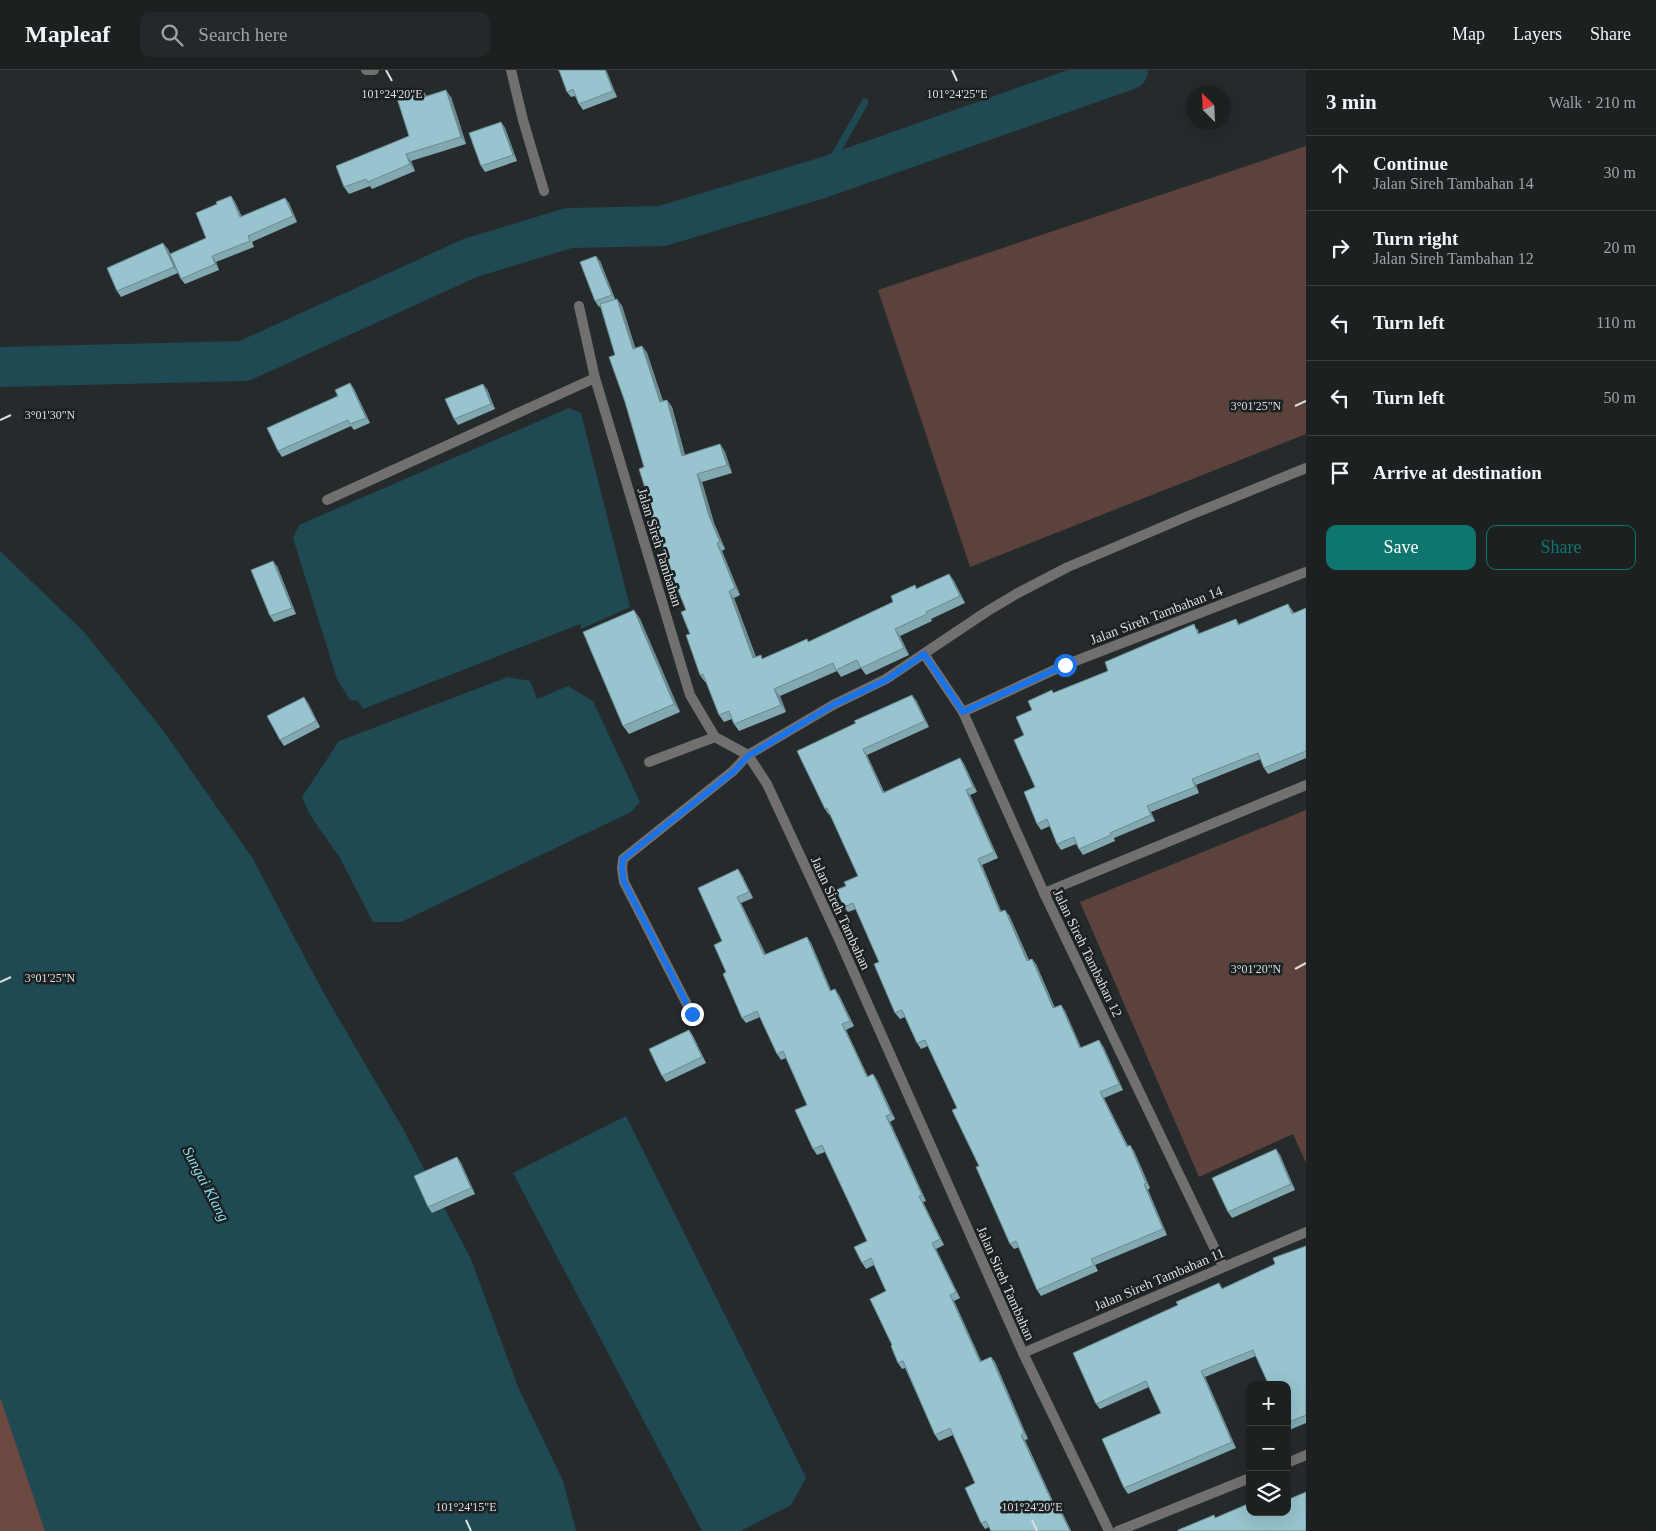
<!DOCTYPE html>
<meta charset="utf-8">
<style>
body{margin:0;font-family:"Times New Roman",serif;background:#25282a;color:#f1f3f6}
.controls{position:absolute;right:15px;bottom:15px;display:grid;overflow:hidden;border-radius:10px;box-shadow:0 5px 20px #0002}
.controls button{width:45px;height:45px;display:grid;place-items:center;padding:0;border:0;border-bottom:1px solid #3a3e3f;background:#1c2021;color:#f1f3f6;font:25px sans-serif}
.compass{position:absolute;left:1186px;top:15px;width:45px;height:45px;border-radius:50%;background:#1c2021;box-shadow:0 5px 20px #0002;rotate:336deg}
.stop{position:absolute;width:15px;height:15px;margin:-11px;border:4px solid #1a73e8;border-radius:50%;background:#fff}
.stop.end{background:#1a73e8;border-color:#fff;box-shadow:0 1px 5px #0008}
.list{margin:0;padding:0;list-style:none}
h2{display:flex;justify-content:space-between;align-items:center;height:65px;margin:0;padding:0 20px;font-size:21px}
h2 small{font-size:16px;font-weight:400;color:#a0a3a5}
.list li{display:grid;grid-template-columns:32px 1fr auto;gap:15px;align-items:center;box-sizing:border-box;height:75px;padding:0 20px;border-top:1px solid #3a3e3f}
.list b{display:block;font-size:19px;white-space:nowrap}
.list p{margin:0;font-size:16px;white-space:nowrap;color:#a0a3a5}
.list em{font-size:16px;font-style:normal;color:#a0a3a5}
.actions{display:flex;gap:10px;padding:15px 20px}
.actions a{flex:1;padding:11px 0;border:1px solid #0f766e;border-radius:10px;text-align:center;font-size:18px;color:#0f766e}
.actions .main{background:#0f766e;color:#fff}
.icon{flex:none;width:28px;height:28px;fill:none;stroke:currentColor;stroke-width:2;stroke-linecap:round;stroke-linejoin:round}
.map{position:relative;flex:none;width:1306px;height:1461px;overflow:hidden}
header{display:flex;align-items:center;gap:30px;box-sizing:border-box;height:70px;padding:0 25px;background:#1c2021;border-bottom:1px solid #3a3e3f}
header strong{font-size:24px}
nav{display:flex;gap:28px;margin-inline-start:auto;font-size:18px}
.search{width:350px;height:45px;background:#25282a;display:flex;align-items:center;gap:12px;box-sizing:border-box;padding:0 18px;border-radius:10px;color:#a0a3a5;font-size:19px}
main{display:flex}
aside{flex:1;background:#1c2021}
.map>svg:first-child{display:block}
.green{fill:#5b423c}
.forest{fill:#6c4a41}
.water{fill:#1f4a53}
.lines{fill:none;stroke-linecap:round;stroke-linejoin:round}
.stream{stroke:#1f4a53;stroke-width:7}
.river{stroke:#1f4a53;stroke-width:40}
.lane{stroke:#726f6f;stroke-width:10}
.street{stroke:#726f6f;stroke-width:10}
.wall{fill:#82a9b1}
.shaded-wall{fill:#6a8990}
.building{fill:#97c4ce;stroke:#6a8990}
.route{stroke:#1a73e8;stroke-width:6}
.ticks{fill:none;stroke:#dbdfe0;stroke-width:2}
.labels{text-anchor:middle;stroke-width:5;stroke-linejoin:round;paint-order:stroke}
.street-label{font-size:14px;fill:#dbdfe0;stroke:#1b2122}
.water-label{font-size:15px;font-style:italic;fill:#8edced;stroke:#1b2122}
.ticks-label{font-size:12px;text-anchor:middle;fill:#dbdfe0;stroke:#1b2122;stroke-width:5;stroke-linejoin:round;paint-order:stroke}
</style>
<header>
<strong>Mapleaf</strong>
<div class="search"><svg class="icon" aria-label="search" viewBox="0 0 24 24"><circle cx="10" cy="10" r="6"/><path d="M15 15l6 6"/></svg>Search here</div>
<nav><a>Map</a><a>Layers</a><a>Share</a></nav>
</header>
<main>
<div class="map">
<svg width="1306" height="1461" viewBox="0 0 1306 1461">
<rect width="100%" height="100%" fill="#252b2c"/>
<g class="green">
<polygon points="1306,76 1306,364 970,497 878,220"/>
<polygon points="1306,740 1306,1093 1293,1064 1199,1107 1080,832"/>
</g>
<polygon class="forest" points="0,1327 6,1341 45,1461 0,1461"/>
<g class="water">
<polygon points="569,338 581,343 630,537 581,559 580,554 363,639 358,631 350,630 337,609 293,468 299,455"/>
<polygon points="0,481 85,563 162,659 253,789 322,920 402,1057 471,1189 518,1317 563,1411 576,1461 45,1461 0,1327"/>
<polygon points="508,607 530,611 537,629 568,616 593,631 640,732 631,742 401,852 373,852 340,788 310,745 302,727 339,671"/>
<polygon points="626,1046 806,1408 791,1435 741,1461 702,1461 513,1103"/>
</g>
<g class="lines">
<polyline class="stream" points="822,108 865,32"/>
<polyline class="river" points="0,297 244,291 470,188 569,158 662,156 822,108 1128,0"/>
<g class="lane">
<polyline points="366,0 374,0"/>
<polyline points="649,692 715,667"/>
<polyline points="692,944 624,812 622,799 623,789 733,701 748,685"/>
</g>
<g class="street">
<polyline points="511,0 523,50 544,121"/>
<polyline points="579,236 595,308 690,625 715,667 748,685 767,714 838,867 1023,1283 1109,1461"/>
<polyline points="327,430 595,308"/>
<polyline points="924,584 963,642 1044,823 1223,1196"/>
<polyline points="963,642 1065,595 1306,502"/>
<polyline points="748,685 833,635 886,609 986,542 1016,524 1068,497 1188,446 1306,398"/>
<polyline points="1044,823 1306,715"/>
<polyline points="1023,1283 1306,1162"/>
<polyline points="1287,1393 1306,1385"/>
<polyline points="1118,1461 1250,1408"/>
</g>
</g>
<g class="wall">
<polygon points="558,0 606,0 617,27 583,40 579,34 575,26 571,27 567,22 560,3"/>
<polygon points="426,25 426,26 451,27 466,74 411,91 415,101 372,119 370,116 349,124 344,117 409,66"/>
<polygon points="501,52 505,58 517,91 485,102 481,96"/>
<polygon points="231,126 235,132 242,147 285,128 289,133 297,152 252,172 254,177 216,192 219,200 185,214 181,209 206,168 217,134"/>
<polygon points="168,179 178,203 121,227 117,221"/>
<polygon points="600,191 615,229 617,229 622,236 635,278 642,276 647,283 663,331 667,330 672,337 685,385 720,374 725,382 732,403 702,412 714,453 725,479 722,481 740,525 734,528 756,587 763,589 807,569 809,572 893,532 915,515 917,519 949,504 954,511 965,533 931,549 932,551 900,566 909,585 866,605 861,598 841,607 837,601 780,626 786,642 739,661 734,654 732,649 724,652 719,645 706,612 705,612 700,605 690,564 686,540 646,421 644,397 625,332 615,285 600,236 599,237 595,231"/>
<polygon points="350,313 354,319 370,353 354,360 351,356 282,387 278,381"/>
<polygon points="487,319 495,339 458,355 454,349"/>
<polygon points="277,496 296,544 274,552 270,546"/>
<polygon points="1288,534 1294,543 1306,538 1306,688 1268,704 1264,698 1261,689 1196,715 1199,723 1151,742 1155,751 1114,768 1115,771 1083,785 1079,779 1076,774 1061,780 1057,774 1050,756 1041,760 1037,754 1035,717 1024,665 1032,640 1054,623 1108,601 1198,559 1199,564 1236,549 1239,554"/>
<polygon points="634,540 640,549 680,642 629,664 623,656"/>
<polygon points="916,630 929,657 867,685 884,722 960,688 964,694 977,722 970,725 998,788 982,795 1001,841 1009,845 1029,890 1032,889 1036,894 1055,938 1061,935 1065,941 1081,978 1103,976 1123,1020 1104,1028 1128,1076 1134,1081 1150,1118 1148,1120 1167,1165 1095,1195 1098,1201 1041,1226 1037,1220 1019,1177 1014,1179 1010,1174 957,1038 928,976 921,979 917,973 905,947 900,949 895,943 879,892 856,839 848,842 844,837 846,816 858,806 830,744 829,745 825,739 856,653"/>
<polygon points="308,633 320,657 284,676 280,670"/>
<polygon points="742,805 753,828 741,833 766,885 807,867 811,873 831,921 839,925 854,956 846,960 868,1007 873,1004 877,1010 895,1049 890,1052 926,1131 923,1132 944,1175 936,1179 960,1228 954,1231 981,1291 991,1287 995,1292 1028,1369 1025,1370 1054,1434 1056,1433 1060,1438 1071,1461 991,1461 989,1457 985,1459 981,1453 975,1413 953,1365 939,1371 935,1365 905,1298 902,1299 898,1293 892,1275 886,1221 874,1195 866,1199 862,1193 867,1171 825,1082 817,1085 813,1079 807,1035 786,988 781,990 777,984 760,947 746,953 742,948 726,902 722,871"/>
<polygon points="689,960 693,966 706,993 666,1012 662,1006"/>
<polygon points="1276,1079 1280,1085 1295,1120 1232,1148 1228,1142"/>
<polygon points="457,1087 461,1093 475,1124 432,1143 428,1137"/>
<polygon points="1306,1176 1306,1353 1287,1361 1287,1315 1267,1311 1256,1286 1205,1307 1236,1378 1128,1424 1124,1418 1161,1343 1149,1317 1100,1339 1096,1334 1223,1218 1275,1194"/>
</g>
<g class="shaded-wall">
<polygon points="605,0 606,0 617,27 613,21"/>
<polygon points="421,18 426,25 429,34 424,27"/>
<polygon points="446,20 451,27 466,74 461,67"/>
<polygon points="501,52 505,58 517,91 513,85"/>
<polygon points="406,84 411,91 415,101 410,94"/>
<polygon points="231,126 235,132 244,153 240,147"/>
<polygon points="285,128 289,133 297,152 293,146"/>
<polygon points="163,173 168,179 178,203 174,197"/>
<polygon points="212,186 216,192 219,200 215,194"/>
<polygon points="596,186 600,191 616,231 612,225"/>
<polygon points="617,229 622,236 638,286 633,279"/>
<polygon points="642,276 647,283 665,339 660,332"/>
<polygon points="350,313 354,319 370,353 366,348"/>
<polygon points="483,314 487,319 495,339 491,334"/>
<polygon points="667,330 672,337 687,393 682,386"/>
<polygon points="720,374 725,382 732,403 727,395"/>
<polygon points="697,404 702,412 714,453 725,479 720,472 709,446"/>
<polygon points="717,473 722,481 740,525 735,518"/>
<polygon points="273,491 277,496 296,544 292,538"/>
<polygon points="949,504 954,511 965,533 960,526"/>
<polygon points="729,521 734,528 758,595 753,588"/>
<polygon points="634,540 640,549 680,642 674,634"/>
<polygon points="895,559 900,566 909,585 904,578"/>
<polygon points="774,619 780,626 786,642 781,635"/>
<polygon points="912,625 916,630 929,657 925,651"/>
<polygon points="304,627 308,633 320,657 316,651"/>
<polygon points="863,679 867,685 887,728 883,723"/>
<polygon points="960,688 964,694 977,722 973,717"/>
<polygon points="1192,709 1196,715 1199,723 1195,717"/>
<polygon points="966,720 970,725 998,788 994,782"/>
<polygon points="1147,736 1151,742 1155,751 1151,745"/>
<polygon points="978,789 982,795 1004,848 1000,842"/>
<polygon points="738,799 742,805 753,828 749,822"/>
<polygon points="737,827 741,833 769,891 764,885"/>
<polygon points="1005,840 1009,845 1031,896 1027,891"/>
<polygon points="807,867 811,873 834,927 830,921"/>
<polygon points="1032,889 1036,894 1057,944 1053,938"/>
<polygon points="835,919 839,925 854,956 850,951"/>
<polygon points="1061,935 1065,941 1084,984 1080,978"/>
<polygon points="842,954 846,960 871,1013 867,1007"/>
<polygon points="689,960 693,966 706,993 702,987"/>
<polygon points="1099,970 1103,976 1123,1020 1119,1014"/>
<polygon points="873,1004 877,1010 895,1049 891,1044"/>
<polygon points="1100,1022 1104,1028 1131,1083 1127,1077"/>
<polygon points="886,1046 890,1052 926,1131 922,1125"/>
<polygon points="1130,1075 1134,1081 1150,1118 1146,1113"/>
<polygon points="1276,1079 1280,1085 1295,1120 1291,1114"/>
<polygon points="457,1087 461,1093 475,1124 471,1118"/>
<polygon points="1144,1114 1148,1120 1167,1165 1163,1159"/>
<polygon points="919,1126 923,1132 944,1175 940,1169"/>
<polygon points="932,1173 936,1179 960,1228 956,1222"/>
<polygon points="950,1225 954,1231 984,1297 980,1292"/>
<polygon points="991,1287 995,1292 1028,1369 1024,1363"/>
<polygon points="1201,1301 1205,1307 1236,1378 1232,1372"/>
<polygon points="1021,1365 1025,1370 1057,1440 1053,1434"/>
<polygon points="1056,1433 1060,1438 1071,1461 1070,1461"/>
</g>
<g class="building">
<polygon points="559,0 605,0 613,21 579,34 573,19 567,22"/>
<polygon points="421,18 424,27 446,20 461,67 406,84 410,94 368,112 366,109 344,117 336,96 409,66 396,25"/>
<polygon points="501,52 513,85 481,96 469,63"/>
<polygon points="231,126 240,147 285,128 293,146 248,166 250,171 212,186 215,194 181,209 170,184 206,168 196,143 217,134 216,132"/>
<polygon points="163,173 174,197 117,221 107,198"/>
<polygon points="596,186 612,225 595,231 580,192"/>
<polygon points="617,229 633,279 642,276 660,332 667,330 682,386 720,374 727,395 697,404 709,446 720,472 717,473 735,518 729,521 753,588 761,585 762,589 807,569 808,572 893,532 891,526 915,515 916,519 949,504 960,526 926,542 927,544 895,559 904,578 861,598 857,590 836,600 833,593 774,619 781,635 734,654 729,641 719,645 703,604 700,605 686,565 690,564 681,542 686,540 660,476 644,421 646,421 639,399 644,397 625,332 609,287 615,285 600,234"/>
<polygon points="350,313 366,348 350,354 348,350 278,381 267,358 338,326 335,320"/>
<polygon points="483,314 491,334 454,349 445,329"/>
<polygon points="273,491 292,538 270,546 251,500"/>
<polygon points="1288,534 1292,544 1306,538 1306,681 1264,698 1258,683 1192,709 1195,717 1147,736 1151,745 1110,763 1111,765 1079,779 1074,767 1057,774 1047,749 1037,754 1024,722 1035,717 1014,670 1024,665 1016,647 1032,640 1028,631 1052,620 1053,623 1108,601 1105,592 1194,554 1198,564 1236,549 1238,555"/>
<polygon points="634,540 674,634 623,656 583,562"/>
<polygon points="912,625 925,651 863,679 883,723 960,688 973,717 966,720 994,782 978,789 1000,842 1005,840 1027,891 1032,889 1053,938 1061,935 1080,978 1099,970 1119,1014 1100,1022 1127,1077 1130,1075 1146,1113 1144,1114 1163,1159 1091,1189 1094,1195 1037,1220 1016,1171 1010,1174 976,1097 979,1096 952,1040 957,1038 925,970 917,973 902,940 895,943 874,894 879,892 853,833 844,837 836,820 846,816 844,812 858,806 827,738 825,739 797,681 856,653 854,651"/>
<polygon points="304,627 316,651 280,670 267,646"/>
<polygon points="738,799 749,822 737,827 764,885 807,867 830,921 835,919 850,951 842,954 867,1007 873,1004 891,1044 886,1046 922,1125 919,1126 940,1169 932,1173 956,1222 950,1225 980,1292 991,1287 1024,1363 1021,1365 1053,1434 1056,1433 1070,1461 991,1461 986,1451 981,1453 965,1418 975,1413 950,1358 935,1365 903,1291 898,1293 891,1276 892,1275 870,1229 886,1221 871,1188 862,1193 854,1177 867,1171 822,1075 813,1079 795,1040 807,1035 783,981 777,984 757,941 742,948 723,904 726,902 714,875 722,871 698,818"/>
<polygon points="689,960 702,987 662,1006 649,979"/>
<polygon points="1276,1079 1291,1114 1228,1142 1212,1108"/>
<polygon points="457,1087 471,1118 428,1137 414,1106"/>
<polygon points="1306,1176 1306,1345 1287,1353 1287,1315 1263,1315 1262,1313 1267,1311 1253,1280 1201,1301 1232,1372 1124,1418 1102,1369 1161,1343 1146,1311 1096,1334 1073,1283 1178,1235 1176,1232 1219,1213 1222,1219 1275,1194 1273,1188"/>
<polygon points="1306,1422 1306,1461 1178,1461 1178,1460 1214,1445 1215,1448 1250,1433 1250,1442 1287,1442 1287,1430"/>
</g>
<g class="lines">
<polyline class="route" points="692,944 624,812 622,799 623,789 733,702 748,686 833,635 886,610 924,584 963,642 1065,595"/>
</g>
<path class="ticks" d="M 386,0 L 392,11M 952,0 L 957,11M 1295,336 L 1306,331M 0,350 L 11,345M 1295,899 L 1306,893M 0,912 L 11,907M 466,1450 L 471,1461M 1032,1450 L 1037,1461"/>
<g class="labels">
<g class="street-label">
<text transform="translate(660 477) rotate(73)" y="5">Jalan Sireh Tambahan</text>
<text transform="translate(1156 545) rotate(-21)" y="5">Jalan Sireh Tambahan 14</text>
<text transform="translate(841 843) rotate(65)" y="5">Jalan Sireh Tambahan</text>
<text transform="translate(1088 883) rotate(64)" y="5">Jalan Sireh Tambahan 12</text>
<text transform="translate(1159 1209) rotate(-23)" y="5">Jalan Sireh Tambahan 11</text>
<text transform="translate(1006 1213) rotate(66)" y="5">Jalan Sireh Tambahan</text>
</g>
<g class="water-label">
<text transform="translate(206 1114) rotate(62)" y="5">Sungai Klang</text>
</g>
</g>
<g class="ticks-label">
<text x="392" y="28">101°24'20"E</text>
<text x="957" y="28">101°24'25"E</text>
<text x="1256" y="340">3°01'25"N</text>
<text x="50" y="349">3°01'30"N</text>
<text x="1256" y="903">3°01'20"N</text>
<text x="50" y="912">3°01'25"N</text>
<text x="466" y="1441">101°24'15"E</text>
<text x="1032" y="1441">101°24'20"E</text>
</g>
</svg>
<div class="controls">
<button>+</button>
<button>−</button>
<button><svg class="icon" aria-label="layers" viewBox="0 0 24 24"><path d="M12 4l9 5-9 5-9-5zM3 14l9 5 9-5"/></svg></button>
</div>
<svg class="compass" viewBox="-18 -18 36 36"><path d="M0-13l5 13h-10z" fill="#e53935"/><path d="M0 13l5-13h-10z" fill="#a0a3a5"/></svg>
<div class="stop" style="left:1065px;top:595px"></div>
<div class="stop end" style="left:692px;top:944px"></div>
</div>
<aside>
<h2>3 min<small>Walk · 210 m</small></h2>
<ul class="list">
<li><svg class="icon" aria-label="ahead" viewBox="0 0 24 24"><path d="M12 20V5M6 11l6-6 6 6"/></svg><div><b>Continue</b><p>Jalan Sireh Tambahan 14</p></div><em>30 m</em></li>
<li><svg class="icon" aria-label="right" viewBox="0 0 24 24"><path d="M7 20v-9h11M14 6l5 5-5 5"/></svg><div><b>Turn right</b><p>Jalan Sireh Tambahan 12</p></div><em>20 m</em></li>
<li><svg class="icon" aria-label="left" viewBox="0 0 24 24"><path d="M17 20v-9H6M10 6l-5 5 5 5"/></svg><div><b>Turn left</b></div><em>110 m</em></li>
<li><svg class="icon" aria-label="left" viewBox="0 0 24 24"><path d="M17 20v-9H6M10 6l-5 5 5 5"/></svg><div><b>Turn left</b></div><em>50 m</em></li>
<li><svg class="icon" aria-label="arrive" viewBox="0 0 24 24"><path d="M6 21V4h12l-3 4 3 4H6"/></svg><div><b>Arrive at destination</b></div></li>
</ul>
<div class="actions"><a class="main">Save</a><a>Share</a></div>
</aside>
</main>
